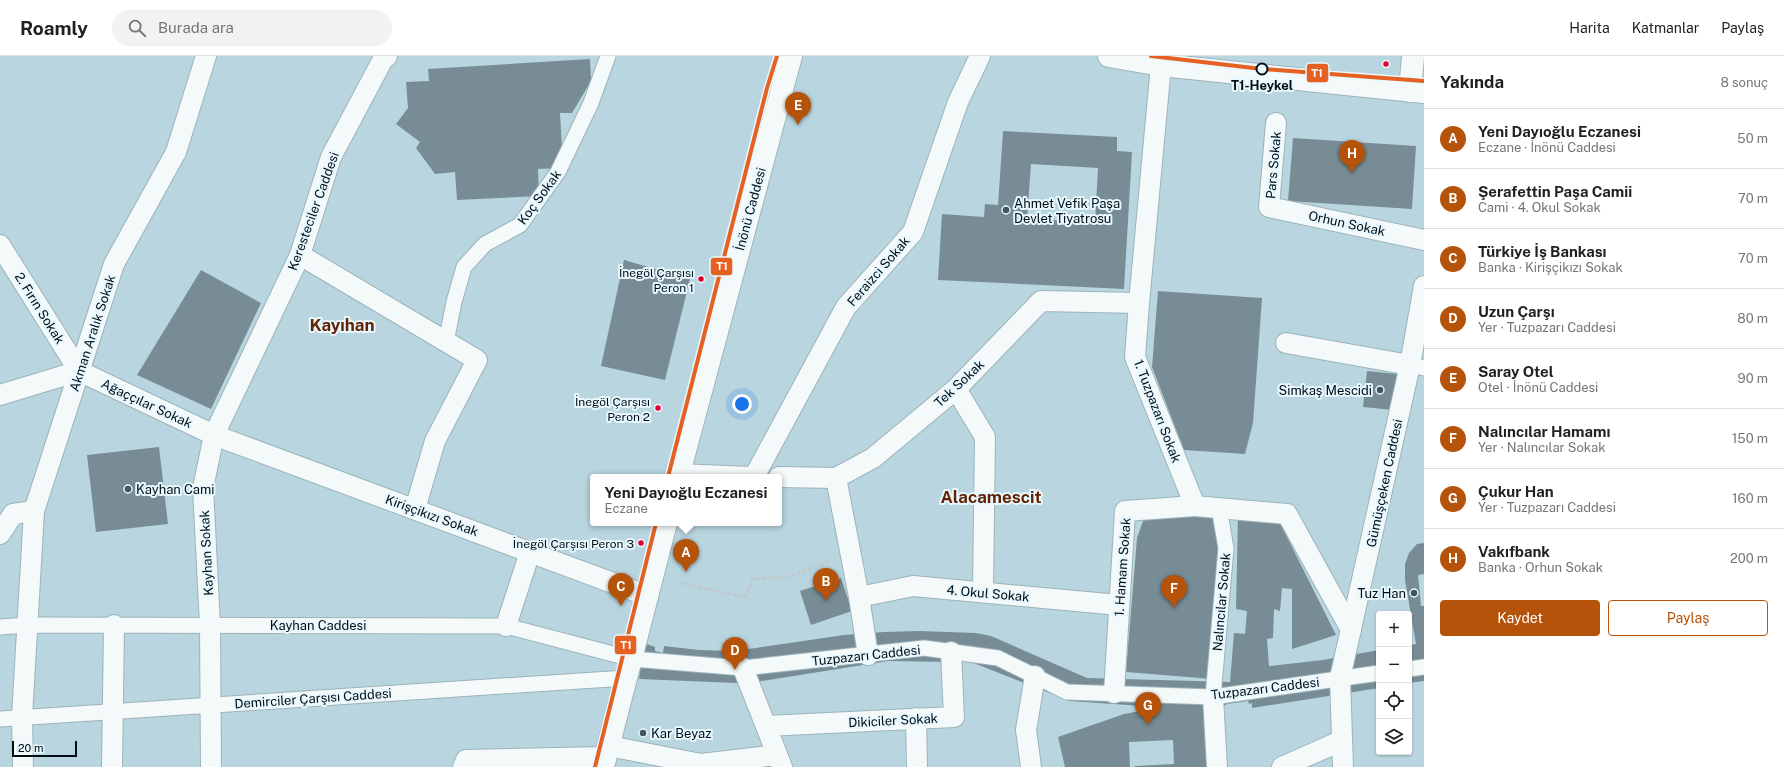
<!DOCTYPE html>
<html lang="tr">
<meta charset="utf-8">
<style>
body{margin:0;font-family:"Public Sans",sans-serif;background:#f2f2f2;color:#202124}
.controls{position:absolute;right:12px;bottom:12px;display:grid;overflow:hidden;border-radius:4px;box-shadow:0 1px 3px #0004}
.controls button{width:36px;height:36px;display:grid;place-items:center;padding:0;border:0;border-bottom:1px solid #e0e0e0;background:#fff;color:#202124;font:20px sans-serif}
.scale{position:absolute;left:12px;bottom:10px;width:65px;box-sizing:border-box;padding-left:4px;border:2px solid #000f16;border-top:0;font-size:11px;line-height:14px;white-space:nowrap;color:#000f16;-webkit-text-stroke:3px #e8f8fe;paint-order:stroke}
.you{position:absolute;left:742px;top:348px;width:14px;height:14px;margin:-10px;border:3px solid #fff;border-radius:50%;background:#1a73e8;box-shadow:0 0 0 6px #1a73e833}
.badge{display:grid;place-items:center;width:26px;height:26px;border-radius:50%;background:#b45309;color:#fff;font-size:13px;font-weight:700}
.pin{position:absolute;translate:-50% -33px;filter:drop-shadow(0 1px 2px #0008)}
.pin::after{content:'';position:absolute;top:21px;width:14px;height:12px;background:inherit;clip-path:polygon(0 0,100% 0,50% 100%)}
.popup{position:absolute;left:590px;top:418px;width:192px;height:52px;box-sizing:border-box;display:grid;place-content:center;border-radius:4px;background:#fff;filter:drop-shadow(0 1px 3px #0005);font-size:13px;white-space:nowrap;color:#757577}
.popup b{font-size:15px;color:#202124}
.popup::after{content:'';position:absolute;left:50%;top:100%;margin-left:-8px;border:8px solid transparent;border-top-color:#fff}
.list{margin:0;padding:0;list-style:none}
h2{display:flex;justify-content:space-between;align-items:center;height:52px;margin:0;padding:0 16px;font-size:17px}
h2 small{font-size:13px;font-weight:400;color:#757577}
.list li{display:grid;grid-template-columns:26px 1fr auto;gap:12px;align-items:center;box-sizing:border-box;height:60px;padding:0 16px;border-top:1px solid #e0e0e0}
.list b{display:block;font-size:15px;white-space:nowrap}
.list p{margin:0;font-size:13px;white-space:nowrap;color:#757577}
.list em{font-size:13px;font-style:normal;color:#757577}
.actions{display:flex;gap:8px;padding:12px 16px}
.actions a{flex:1;padding:9px 0;border:1px solid #b45309;border-radius:4px;text-align:center;font-size:14px;color:#b45309}
.actions .main{background:#b45309;color:#fff}
.icon{flex:none;width:22px;height:22px;fill:none;stroke:currentColor;stroke-width:2;stroke-linecap:round;stroke-linejoin:round}
.map{position:relative;flex:none;width:1424px;height:711px;overflow:hidden}
header{display:flex;align-items:center;gap:24px;box-sizing:border-box;height:56px;padding:0 20px;background:#fff;border-bottom:1px solid #e0e0e0}
header strong{font-size:19px}
nav{display:flex;gap:22px;margin-inline-start:auto;font-size:14px}
.search{width:280px;height:36px;background:#f2f2f2;display:flex;align-items:center;gap:10px;box-sizing:border-box;padding:0 14px;border-radius:22px;color:#757577;font-size:15px}
main{display:flex}
aside{flex:1;background:#fff}
.map>svg:first-child{display:block}
.building{fill:#788c96;fill-rule:evenodd}
.lines{fill:none;stroke-linecap:round;stroke-linejoin:round}
.pedestrian-casing{stroke:#9cb3ba;stroke-width:17}
.minor-casing{stroke:#9cb3ba;stroke-width:22}
.tertiary-casing{stroke:#9cb3ba;stroke-width:24}
.primary-casing{stroke:#9cb3ba;stroke-width:24}
.path{stroke:#c0c8cc;stroke-width:2.5;stroke-dasharray:4 2;stroke-linecap:butt}
.pedestrian{stroke:#f4f9fa;stroke-width:15}
.minor{stroke:#f4f9fa;stroke-width:20}
.tertiary{stroke:#f4f9fa;stroke-width:22}
.primary{stroke:#f4f9fa;stroke-width:22}
.tram-1-casing{stroke:#e8f8fe;stroke-width:7}
.tram-1{stroke:#e66121;stroke-width:4}
.bus-dot{fill:#e4002b;stroke:#e8f8fe;stroke-width:1.5}
.stop-dot{fill:#e8f8fe;stroke:#000f16;stroke-width:2}
.poi-dot{fill:#41555d;stroke:#e8f8fe;stroke-width:1.5}
.labels{text-anchor:middle;stroke-width:4;stroke-linejoin:round;paint-order:stroke}
.bus-label{font-size:12px;fill:#000f16;stroke:#e8f8fe;text-anchor:end}
.stop-label{font-size:13px;font-weight:bold;fill:#000f16;stroke:#e8f8fe}
.street-label{font-size:13px;fill:#000f16;stroke:#e8f8fe}
.poi-label{font-size:13px;fill:#000f16;stroke:#e8f8fe;text-anchor:start}
.district-label{font-size:17px;font-weight:bold;fill:#622304;stroke:#e8f8fe}
.line-badge{stroke:#e8f8fe;stroke-width:1.5}
.badge-label{font-size:11px;text-anchor:middle;font-weight:bold;fill:#fff}
</style>
<header>
<strong>Roamly</strong>
<div class="search"><svg class="icon" aria-label="search" viewBox="0 0 24 24"><circle cx="10" cy="10" r="6"/><path d="M15 15l6 6"/></svg>Burada ara</div>
<nav><a>Harita</a><a>Katmanlar</a><a>Paylaş</a></nav>
</header>
<main>
<div class="map">
<svg width="1424" height="711" viewBox="0 0 1424 711">
<rect width="100%" height="100%" fill="#b9d6e0"/>
<g class="building">
<polygon points="590,3 591,25 572,57 560,57 563,112 538,113 539,140 457,144 455,116 435,118 416,92 420,86 396,68 408,52 406,26 429,25 428,13"/>
<path d="M 1003,75 L 1117,81 L 1117,95 L 1132,96 L 1124,233 L 938,224 L 942,158 L 984,161 L 985,148 L 998,149 ZM 1031,108 L 1098,112 L 1095,166 L 1027,163 Z"/>
<polygon points="1293,82 1416,90 1412,153 1288,145"/>
<polygon points="624,204 690,223 665,324 601,310"/>
<polygon points="201,214 261,247 211,353 137,319"/>
<polygon points="1158,235 1262,242 1253,367 1245,398 1184,394 1152,311"/>
<polygon points="1367,315 1397,318 1393,354 1363,351"/>
<polygon points="159,391 168,468 96,476 87,399"/>
<polygon points="1147,454 1218,454 1222,489 1212,623 1126,616 1137,482"/>
<polygon points="1238,458 1277,461 1336,579 1292,593 1292,533 1282,532 1280,555 1274,553 1273,582 1267,583 1269,610 1323,604 1379,594 1379,632 1252,652 1252,647 1249,648 1248,645 1227,648 1224,650 1205,650 1207,711 1135,711 1135,710 1174,708 1173,684 1129,686 1130,711 1065,711 1058,681 1124,658 1140,655 1142,650 1070,645 971,606 973,602 955,606 888,605 755,626 736,627 639,623 644,587 655,591 655,595 663,597 664,590 699,594 735,595 844,579 884,576 919,575 976,577 991,580 1087,622 1230,626 1234,577 1245,578 1247,555 1236,553"/>
<polygon points="1424,487 1424,518 1418,519 1421,550 1424,550 1424,625 1409,627 1409,589 1416,588 1405,524 1405,508 1409,497 1417,488"/>
<polygon points="841,522 852,555 811,569 800,535"/>
</g>
<g class="lines">
<defs>
<g id="pedestrian">
<polyline points="446,286 454,246 464,211 485,188 520,169 558,116 591,47 608,0"/>
<polyline points="1410,309 1424,312"/>
<polyline points="0,571 27,569 506,570 632,603 743,612 924,592 998,602 1067,636 1213,641 1379,617"/>
<polyline points="1409,613 1424,611"/>
<polyline points="1213,641 1226,492 1219,452"/>
<polyline points="0,663 626,622"/>
</g>
<g id="minor">
<polyline points="1161,9 1139,247 1135,301 1195,450 1287,458 1351,574"/>
<polyline points="1276,67 1269,151 1424,184"/>
<polyline points="0,189 79,315"/>
<polyline points="300,199 477,304 435,385 415,453"/>
<polyline points="1286,287 1410,309"/>
<polyline points="79,315 214,379 648,540"/>
<polyline points="956,333 985,381 983,536"/>
<polyline points="0,339 79,315"/>
<polyline points="678,418 750,421"/>
<polyline points="754,421 846,251 913,176 958,46 980,0"/>
<polyline points="779,421 836,422 873,402 956,333 1041,245 1139,247"/>
<polyline points="836,422 859,541 913,530 1119,549"/>
<polyline points="0,478 13,458 34,455"/>
<polyline points="859,541 868,599"/>
<polyline points="506,570 530,496"/>
<polyline points="743,612 782,711"/>
<polyline points="1114,637 1125,455 1195,450"/>
<polyline points="1213,641 1217,711"/>
<polyline points="916,662 917,711"/>
<polyline points="766,670 954,661 951,596"/>
<polyline points="609,690 701,708 777,699"/>
<polyline points="23,711 22,661 34,455 114,208 176,96 206,0"/>
<polyline points="112,711 114,569"/>
<polyline points="211,711 210,569 203,432 214,379 300,199 331,101 382,5 387,0"/>
<polyline points="463,711 466,704 606,701"/>
<polyline points="1031,711 1026,674 1035,620"/>
<polyline points="1282,711 1341,685"/>
<polyline points="1343,711 1340,622 1410,309 1424,230"/>
</g>
<polyline id="tertiary" points="1410,35 1413,0"/>
<g id="primary">
<polyline points="1109,0 1161,9 1424,36"/>
<polyline points="678,421 791,0"/>
<polyline points="603,711 666,467"/>
</g>
</defs>
<use href="#pedestrian" class="pedestrian-casing"/>
<use href="#minor" class="minor-casing"/>
<use href="#tertiary" class="tertiary-casing"/>
<use href="#primary" class="primary-casing"/>
<polyline class="path" points="680,527 746,541 752,523 787,521 831,505"/>
<use href="#pedestrian" class="pedestrian"/>
<use href="#minor" class="minor"/>
<use href="#tertiary" class="tertiary"/>
<use href="#primary" class="primary"/>
<defs>
<g id="tram-1">
<polyline points="1151,0 1262,13 1424,25"/>
<polyline points="668,421 767,32 777,0"/>
<polyline points="595,711 656,467"/>
</g>
</defs>
<use href="#tram-1" class="tram-1-casing"/>
<use href="#tram-1" class="tram-1"/>
</g>
<g class="bus-dot">
<circle cx="1386" cy="8" r="3.5"/>
<circle cx="701" cy="223" r="3.5"/>
<circle cx="658" cy="352" r="3.5"/>
<circle cx="641" cy="487" r="3.5"/>
</g>
<circle class="stop-dot" cx="1262" cy="13" r="5.5"/>
<g class="poi-dot">
<circle cx="1006" cy="154" r="4"/>
<circle cx="1380" cy="334" r="4"/>
<circle cx="128" cy="433" r="4"/>
<circle cx="1414" cy="537" r="4"/>
<circle cx="643" cy="677" r="4"/>
</g>
<g class="labels">
<g class="bus-label">
<text x="694" y="221">İnegöl Çarşısı<tspan x="694" dy="15">Peron 1</tspan></text>
<text x="650" y="350">İnegöl Çarşısı<tspan x="650" dy="15">Peron 2</tspan></text>
<text x="634" y="492">İnegöl Çarşısı Peron 3</text>
</g>
<g class="stop-label">
<text x="1262" y="34">T1-Heykel</text>
</g>
<g class="street-label">
<text transform="translate(1273 109) rotate(-85)" y="5">Pars Sokak</text>
<text transform="translate(539 141) rotate(-54)" y="5">Koç Sokak</text>
<text transform="translate(750 153) rotate(-75)" y="5">İnönü Caddesi</text>
<text transform="translate(313 155) rotate(-70)" y="5">Keresteciler Caddesi</text>
<text transform="translate(1347 167) rotate(12)" y="5">Orhun Sokak</text>
<text transform="translate(878 215) rotate(-49)" y="5">Feraizci Sokak</text>
<text transform="translate(40 252) rotate(58)" y="5">2. Fırın Sokak</text>
<text transform="translate(92 277) rotate(-72)" y="5">Akman Aralık Sokak</text>
<text transform="translate(959 327) rotate(-43)" y="5">Tek Sokak</text>
<text transform="translate(147 347) rotate(25)" y="5">Ağaççılar Sokak</text>
<text transform="translate(1158 355) rotate(69)" y="5">1. Tuzpazarı Sokak</text>
<text transform="translate(1384 427) rotate(-78)" y="5">Gümüşçeken Caddesi</text>
<text transform="translate(432 459) rotate(20)" y="5">Kirişçikızı Sokak</text>
<text transform="translate(206 497) rotate(-93)" y="5">Kayhan Sokak</text>
<text transform="translate(1122 511) rotate(-86)" y="5">1. Hamam Sokak</text>
<text transform="translate(988 537) rotate(5)" y="5">4. Okul Sokak</text>
<text transform="translate(1221 546) rotate(-85)" y="5">Nalıncılar Sokak</text>
<text x="318" y="574">Kayhan Caddesi</text>
<text transform="translate(866 599) rotate(-6)" y="5">Tuzpazarı Caddesi</text>
<text transform="translate(1265 632) rotate(-7)" y="5">Tuzpazarı Caddesi</text>
<text transform="translate(313 642) rotate(-4)" y="5">Demirciler Çarşısı Caddesi</text>
<text transform="translate(893 664) rotate(-3)" y="5">Dikiciler Sokak</text>
</g>
<g class="poi-label">
<text x="1014" y="152">Ahmet Vefik Paşa<tspan x="1014" dy="15">Devlet Tiyatrosu</tspan></text>
<text x="1372" y="339" text-anchor="end">Simkaş Mescidi</text>
<text x="136" y="438">Kayhan Cami</text>
<text x="1406" y="542" text-anchor="end">Tuz Han</text>
<text x="651" y="682">Kar Beyaz</text>
</g>
<g class="district-label">
<text x="342" y="275">Kayıhan</text>
<text x="991" y="447">Alacamescit</text>
</g>
</g>
<g class="line-badge">
<rect x="1306" y="7" width="23" height="20" rx="4" fill="#e66121"/>
<rect x="710" y="201" width="23" height="19" rx="4" fill="#e66121"/>
<rect x="614" y="579" width="23" height="20" rx="4" fill="#e66121"/>
</g>
<g class="badge-label">
<text x="1317" y="21">T1</text>
<text x="722" y="214">T1</text>
<text x="626" y="593">T1</text>
</g>
</svg>
<div class="controls">
<button>+</button>
<button>−</button>
<button><svg class="icon" aria-label="locate" viewBox="0 0 24 24"><circle cx="12" cy="12" r="6"/><path d="M12 2v4M12 18v4M2 12h4M18 12h4"/></svg></button>
<button><svg class="icon" aria-label="layers" viewBox="0 0 24 24"><path d="M12 4l9 5-9 5-9-5zM3 14l9 5 9-5"/></svg></button>
</div>
<div class="scale">20 m</div>
<div class="you"></div>
<div class="pin badge" style="left:686px;top:516px">A</div>
<div class="popup"><b>Yeni Dayıoğlu Eczanesi</b>Eczane</div>
<div class="pin badge" style="left:826px;top:545px">B</div>
<div class="pin badge" style="left:621px;top:550px">C</div>
<div class="pin badge" style="left:735px;top:614px">D</div>
<div class="pin badge" style="left:798px;top:69px">E</div>
<div class="pin badge" style="left:1174px;top:552px">F</div>
<div class="pin badge" style="left:1148px;top:669px">G</div>
<div class="pin badge" style="left:1352px;top:117px">H</div>
</div>
<aside>
<h2>Yakında<small>8 sonuç</small></h2>
<ul class="list">
<li><span class="badge">A</span><div><b>Yeni Dayıoğlu Eczanesi</b><p>Eczane · İnönü Caddesi</p></div><em>50 m</em></li>
<li><span class="badge">B</span><div><b>Şerafettin Paşa Camii</b><p>Cami · 4. Okul Sokak</p></div><em>70 m</em></li>
<li><span class="badge">C</span><div><b>Türkiye İş Bankası</b><p>Banka · Kirişçikızı Sokak</p></div><em>70 m</em></li>
<li><span class="badge">D</span><div><b>Uzun Çarşı</b><p>Yer · Tuzpazarı Caddesi</p></div><em>80 m</em></li>
<li><span class="badge">E</span><div><b>Saray Otel</b><p>Otel · İnönü Caddesi</p></div><em>90 m</em></li>
<li><span class="badge">F</span><div><b>Nalıncılar Hamamı</b><p>Yer · Nalıncılar Sokak</p></div><em>150 m</em></li>
<li><span class="badge">G</span><div><b>Çukur Han</b><p>Yer · Tuzpazarı Caddesi</p></div><em>160 m</em></li>
<li><span class="badge">H</span><div><b>Vakıfbank</b><p>Banka · Orhun Sokak</p></div><em>200 m</em></li>
</ul>
<div class="actions"><a class="main">Kaydet</a><a>Paylaş</a></div>
</aside>
</main>
